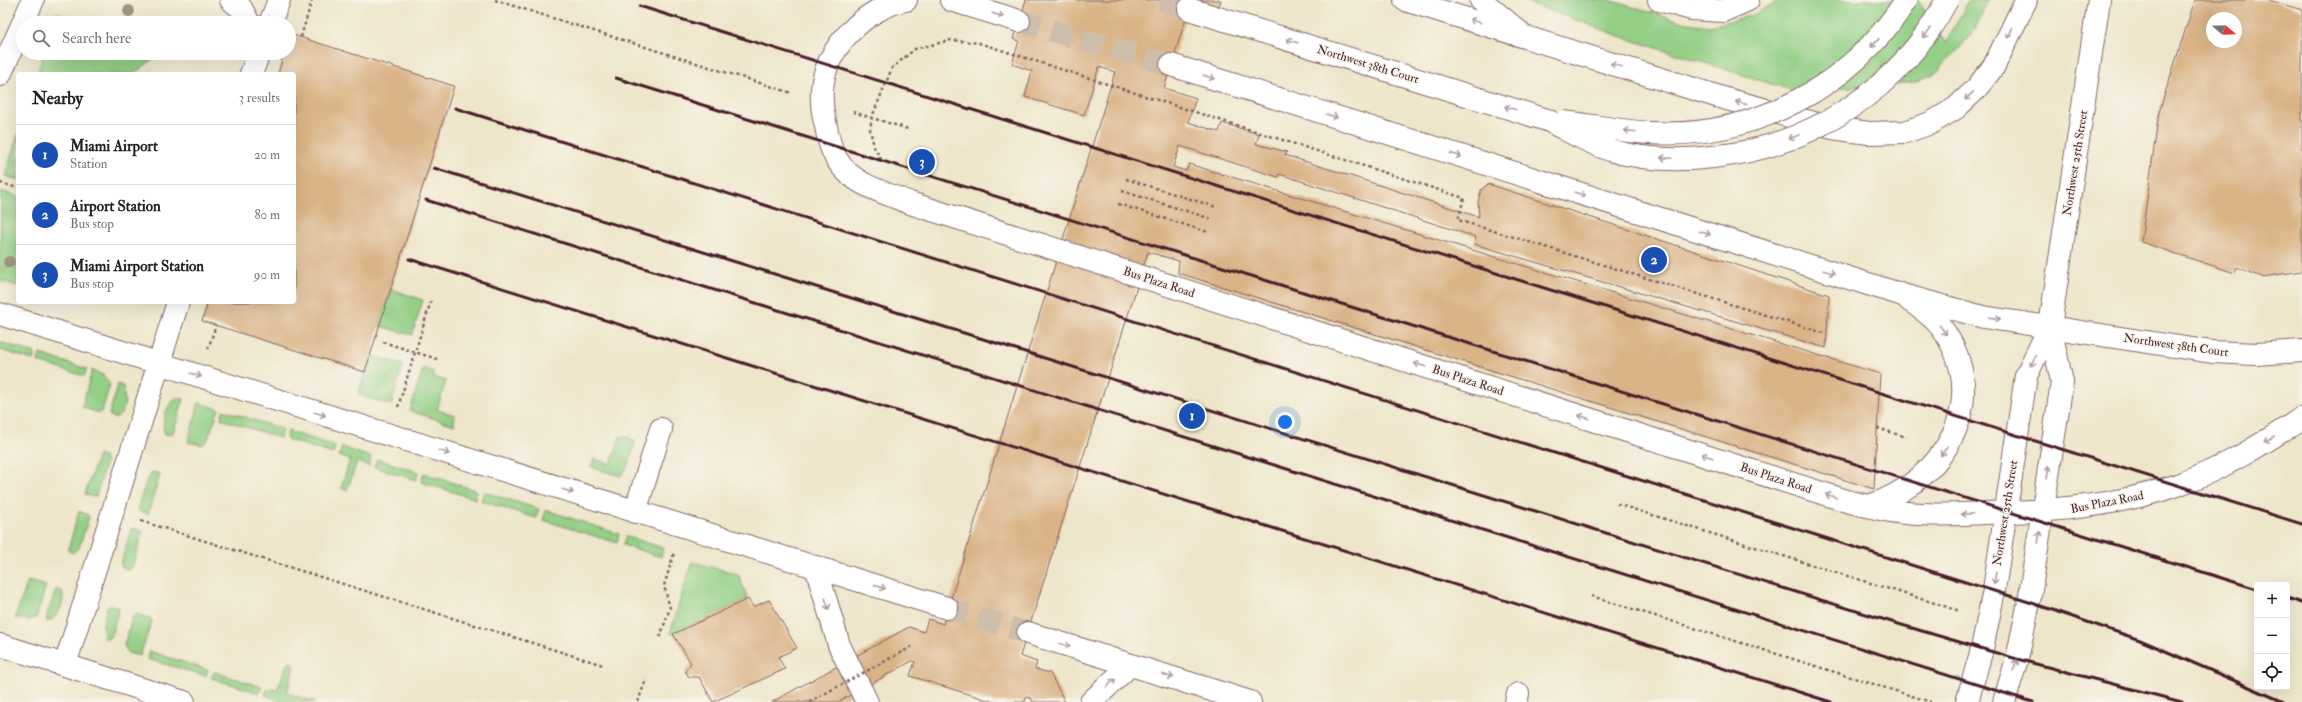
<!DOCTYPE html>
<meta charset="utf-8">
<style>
body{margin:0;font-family:"IM FELL Double Pica",serif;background:#f6f6f6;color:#202124}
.controls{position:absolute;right:12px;bottom:12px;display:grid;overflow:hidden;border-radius:4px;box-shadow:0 4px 16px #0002}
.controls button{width:36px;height:36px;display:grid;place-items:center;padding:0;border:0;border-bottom:1px solid #e0e0e0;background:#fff;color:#202124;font:20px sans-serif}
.compass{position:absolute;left:2206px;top:12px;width:36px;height:36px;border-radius:50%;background:#fff;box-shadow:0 4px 16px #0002;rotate:109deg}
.you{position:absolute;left:1285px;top:422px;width:14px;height:14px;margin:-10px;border:3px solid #fff;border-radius:50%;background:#1a73e8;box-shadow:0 0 0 6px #1a73e833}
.badge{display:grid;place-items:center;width:26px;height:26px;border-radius:50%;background:#1f6fb2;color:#fff;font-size:13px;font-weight:700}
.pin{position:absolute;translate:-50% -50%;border:2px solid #fff;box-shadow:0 1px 4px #0006}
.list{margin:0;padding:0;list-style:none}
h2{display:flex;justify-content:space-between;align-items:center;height:52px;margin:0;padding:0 16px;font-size:17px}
h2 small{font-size:13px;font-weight:400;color:#757577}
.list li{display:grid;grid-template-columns:26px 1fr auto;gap:12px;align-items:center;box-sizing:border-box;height:60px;padding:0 16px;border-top:1px solid #e0e0e0}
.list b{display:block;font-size:15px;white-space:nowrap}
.list p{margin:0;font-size:13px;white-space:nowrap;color:#757577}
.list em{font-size:13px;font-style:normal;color:#757577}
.icon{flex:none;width:22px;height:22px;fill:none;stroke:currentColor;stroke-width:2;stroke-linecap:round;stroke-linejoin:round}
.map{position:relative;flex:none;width:2302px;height:702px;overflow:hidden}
.search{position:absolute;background:#fff;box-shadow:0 4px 16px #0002;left:16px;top:16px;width:280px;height:44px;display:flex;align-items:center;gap:10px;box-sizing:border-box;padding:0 14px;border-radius:22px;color:#757577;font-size:15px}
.panel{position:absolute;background:#fff;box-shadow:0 4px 16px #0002;left:16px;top:72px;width:280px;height:232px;border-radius:4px}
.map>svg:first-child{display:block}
.green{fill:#93cf85;stroke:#6e7758}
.building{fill:#dab386;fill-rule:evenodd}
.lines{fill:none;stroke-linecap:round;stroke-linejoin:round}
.minor-tunnel{stroke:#cdbeab;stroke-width:22;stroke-dasharray:22 11;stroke-linecap:butt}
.minor-casing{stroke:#836563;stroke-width:24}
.path{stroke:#836563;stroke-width:2.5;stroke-dasharray:3 3;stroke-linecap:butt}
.minor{stroke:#fff;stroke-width:22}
.rail{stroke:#4a1f2b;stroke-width:3}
.minor-bridge-casing{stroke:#836563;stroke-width:24;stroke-linecap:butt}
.path-bridge{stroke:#836563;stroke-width:2.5;stroke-dasharray:3 3;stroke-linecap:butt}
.minor-bridge{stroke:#fff;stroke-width:22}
.tree{fill:#a09682}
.oneway{stroke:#ae9aa0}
.labels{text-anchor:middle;stroke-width:3;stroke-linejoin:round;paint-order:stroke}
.street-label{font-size:12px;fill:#4a1f2b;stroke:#f7f3e8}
</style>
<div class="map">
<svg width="2302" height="702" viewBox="0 0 2302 702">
<rect width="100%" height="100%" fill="#f7f3e8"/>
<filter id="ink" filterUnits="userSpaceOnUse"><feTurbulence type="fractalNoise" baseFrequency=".025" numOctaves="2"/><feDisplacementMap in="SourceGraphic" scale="8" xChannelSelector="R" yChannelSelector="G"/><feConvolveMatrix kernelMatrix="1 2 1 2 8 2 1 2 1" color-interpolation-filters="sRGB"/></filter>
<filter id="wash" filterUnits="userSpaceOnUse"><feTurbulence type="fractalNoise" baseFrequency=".012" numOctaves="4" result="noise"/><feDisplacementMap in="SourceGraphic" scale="16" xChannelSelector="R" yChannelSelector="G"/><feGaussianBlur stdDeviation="0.9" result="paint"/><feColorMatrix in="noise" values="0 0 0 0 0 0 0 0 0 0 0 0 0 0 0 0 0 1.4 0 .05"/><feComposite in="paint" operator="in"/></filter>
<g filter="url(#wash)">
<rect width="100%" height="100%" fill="#eee6cb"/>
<g class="green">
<polygon points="1521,0 1609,0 1687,23 1710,26 1753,15 1780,0 1918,0 1946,43 1969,0 1988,0 1975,29 1957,51 1937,72 1917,82 1794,91 1628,39"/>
<polygon points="56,13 88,23 53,23"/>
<polygon points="44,53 161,53 133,74 37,74"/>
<polygon points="18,134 18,180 5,176"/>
<polygon points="1,191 18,197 18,286 0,281"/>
<polygon points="391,289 423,300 412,335 379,326"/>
<polygon points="0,342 35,353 33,360 0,350"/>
<polygon points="40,354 87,369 84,376 38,362"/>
<polygon points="370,355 403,365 391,405 358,395"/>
<polygon points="423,368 434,372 433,377 446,381 437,410 455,415 454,425 410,411"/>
<polygon points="92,370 103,375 110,385 102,411 98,413 82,407"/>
<path d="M 118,384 L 123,386 C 124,395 128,416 114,418 L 109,415 Z"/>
<path d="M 177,398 L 184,399 L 173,433 L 170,435 L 165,434 C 160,424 167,402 177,398 Z"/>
<polygon points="199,403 219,409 207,441 202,445 188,442"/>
<polygon points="223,410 282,429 280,438 221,419"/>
<polygon points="288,431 335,446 333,454 286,439"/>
<path d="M 627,436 L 635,442 C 632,453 630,468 620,476 L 591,467 L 594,459 L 611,464 L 620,437 Z"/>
<polygon points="342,447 371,457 369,466 357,462 347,490 341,488 350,460 339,456"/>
<polygon points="98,455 104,457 106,462 96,496 93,497 85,494"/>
<polygon points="377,459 418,472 416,480 374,467"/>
<polygon points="152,472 160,474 148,514 139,511 138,507 146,482"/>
<polygon points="424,473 477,491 475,499 421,482"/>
<polygon points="484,492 539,509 536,518 481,501"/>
<polygon points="546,510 619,534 617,543 543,520"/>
<polygon points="79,511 88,515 89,517 79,548 72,553 68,550"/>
<polygon points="132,528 143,531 132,568 127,570 121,566 121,562"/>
<polygon points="626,536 663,548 661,557 623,545"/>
<polygon points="692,562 738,574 748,599 673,634 670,633"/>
<polygon points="28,581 46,586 36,618 28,620 15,618"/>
<path d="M 56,589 L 62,591 C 66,602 58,618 47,622 L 47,615 Z"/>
<polygon points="110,605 118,607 119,609 111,636 107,639 104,637 103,624 107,607"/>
<polygon points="136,614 150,618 152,621 140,656 128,653 124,645 133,615"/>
<polygon points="149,651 208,670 206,676 147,659"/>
<polygon points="291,662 294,666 287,693 315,702 283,702 265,695 267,688 277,690 287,664"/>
<polygon points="214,672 262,687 259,693 211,678"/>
</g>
<g id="blocks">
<g class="building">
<polygon points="1026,0 1221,0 1216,15 1189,9 1164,88 1196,98 1188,122 1219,132 1222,123 1259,134 1256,144 1287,152 1285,155 1479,217 1478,202 1481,190 1488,184 1829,295 1826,348 1474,244 1476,237 1279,174 1278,177 1180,146 1173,167 1186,171 1189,164 1880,374 1874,489 1178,273 1179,261 1148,252 1020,656 1037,662 1035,669 1050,673 1065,702 1033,702 1031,698 1026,697 1025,702 994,702 910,676 915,662 912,661 838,702 772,702 909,627 924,632 928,619 943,624 1115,72 1099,67 1084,115 1025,97 1032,71 1012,64 1019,41 1013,39"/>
<path d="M 2195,0 L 2269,0 L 2302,10 L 2302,271 L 2262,277 L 2237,267 L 2235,273 L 2141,242 L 2159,112 ZM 2212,18 L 2236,18 L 2236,42 L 2212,42 Z"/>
<polygon points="290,34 454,86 365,372 202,321 208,302 294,302 294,74 278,74 284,53 289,53"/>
<polygon points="748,599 753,607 769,600 797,648 778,657 785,669 713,702 699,677 689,677 685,671 691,663 673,634"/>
</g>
</g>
</g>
<g filter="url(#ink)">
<use href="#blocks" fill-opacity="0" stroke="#836563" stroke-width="1"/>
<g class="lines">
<g class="minor-tunnel">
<polyline points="1161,0 1189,9"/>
<polyline points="1019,21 1171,65"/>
<polyline points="947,608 1028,633"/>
</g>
<defs>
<g id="minor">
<polyline points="231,0 241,8 249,23"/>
<path d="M 906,0 C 866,7 824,49 822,90 C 821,102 823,115 826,126 C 829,143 833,158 845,170 C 861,187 889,194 910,203 L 1850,502 C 1869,506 1888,512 1907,513 C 1933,516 1960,514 1985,513 C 2050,511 2115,507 2177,485 C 2221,470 2263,444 2302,418"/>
<polyline points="951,0 1019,21"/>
<polyline points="1405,0 1723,98 1832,128 1869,133 1905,132 1931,123 1956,108 1976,89 1994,66 2026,0"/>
<polyline points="1481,0 1518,31"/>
<polyline points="1659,0 1691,9 1723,11 1748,0"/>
<polyline points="1189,9 1547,120"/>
<polyline points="270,23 279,0"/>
<polyline points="1171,65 1903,295 1983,317 2212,352 2256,354 2302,351"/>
<polyline points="251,74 259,53"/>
<polyline points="0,75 33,0"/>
<polyline points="0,314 947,608"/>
<path d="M 1869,506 C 1945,481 1994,399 1941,327 C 1933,316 1920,308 1909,300"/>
<polyline points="635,512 661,429"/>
<polyline points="816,567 839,645 867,702"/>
<polyline points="1028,633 1250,702"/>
<polyline points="0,645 184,702"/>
<polyline points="65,665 178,302"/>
<polyline points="1091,702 1130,665"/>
<polyline points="1516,702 1518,694"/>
<polyline points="1967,702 1982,649 1994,590 2026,376 2050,326 2099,0"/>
<polyline points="2004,702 2017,659 2029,602 2062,382 2050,326"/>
</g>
</defs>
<use href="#minor" class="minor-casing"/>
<g class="path">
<polyline points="495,0 792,93"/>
<polyline points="301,37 312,0"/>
<polyline points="853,112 908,129"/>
<polyline points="881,159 874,147 870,129 872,117 892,68 915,49 951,40 979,43 1464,198 1458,220 1827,334"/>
<polyline points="1126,179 1216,207"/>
<polyline points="0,183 18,188"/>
<polyline points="1122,191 1212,219"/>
<polyline points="1118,204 1208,232"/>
<polyline points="383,342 437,359"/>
<polyline points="208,349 216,325"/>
<polyline points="398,407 431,301"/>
<polyline points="1877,428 1906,437"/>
<polyline points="1617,504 1960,611"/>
<polyline points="141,521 603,665"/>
<polyline points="1591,596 1931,702"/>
<polyline points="660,637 670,608 664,586 674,553"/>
<polyline points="638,702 646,679"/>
</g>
<use href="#minor" class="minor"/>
<g class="rail">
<polyline points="639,6 2302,524"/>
<polyline points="616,78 2257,589"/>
<polyline points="455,108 2029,602 2140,640 2284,702"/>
<polyline points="434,168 1895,623 2017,659 2182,702"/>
<polyline points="426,200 2033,702"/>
<polyline points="409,259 1831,702"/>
<polyline points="2287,598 2302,603"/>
</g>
<defs>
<g id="minor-bridge">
<path d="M 1547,120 C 1569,131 1590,144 1613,151 C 1645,160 1680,161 1713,157 C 1813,146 1900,89 1947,0"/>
<path d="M 1563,122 C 1591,125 1621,131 1650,133 C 1753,139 1851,87 1906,0"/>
</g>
</defs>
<use href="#minor-bridge" class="minor-bridge-casing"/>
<polyline class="path-bridge" points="809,702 913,646"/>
<use href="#minor-bridge" class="minor-bridge"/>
</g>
<g class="tree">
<circle cx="129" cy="11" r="6"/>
<circle cx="9" cy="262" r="6"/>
</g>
<defs><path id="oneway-shaft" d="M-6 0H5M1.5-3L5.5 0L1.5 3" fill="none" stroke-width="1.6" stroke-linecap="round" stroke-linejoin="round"/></defs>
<g class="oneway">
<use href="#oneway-shaft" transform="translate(998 15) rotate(17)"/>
<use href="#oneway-shaft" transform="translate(1475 21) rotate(-163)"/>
<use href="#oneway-shaft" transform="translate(1927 33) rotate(125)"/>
<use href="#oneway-shaft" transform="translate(2010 33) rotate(116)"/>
<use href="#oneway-shaft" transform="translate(1292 41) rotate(-163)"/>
<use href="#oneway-shaft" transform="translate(1875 43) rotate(133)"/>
<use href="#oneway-shaft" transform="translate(1616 65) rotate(-163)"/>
<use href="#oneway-shaft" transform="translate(1209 77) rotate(17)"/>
<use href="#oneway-shaft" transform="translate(1969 96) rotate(137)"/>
<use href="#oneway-shaft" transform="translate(1741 103) rotate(-165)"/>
<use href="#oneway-shaft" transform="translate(1510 108) rotate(-163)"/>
<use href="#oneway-shaft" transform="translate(1332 116) rotate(17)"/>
<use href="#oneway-shaft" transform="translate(1630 131) rotate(-173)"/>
<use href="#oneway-shaft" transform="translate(1794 137) rotate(158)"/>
<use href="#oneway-shaft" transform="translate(1456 155) rotate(17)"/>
<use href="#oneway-shaft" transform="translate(1666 158) rotate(-177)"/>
<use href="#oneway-shaft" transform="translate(1580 194) rotate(17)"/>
<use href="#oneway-shaft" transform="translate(1705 233) rotate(17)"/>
<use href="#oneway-shaft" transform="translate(1829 272) rotate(17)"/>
<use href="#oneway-shaft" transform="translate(1995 318) rotate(8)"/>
<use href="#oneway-shaft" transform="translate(1943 330) rotate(54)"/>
<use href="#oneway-shaft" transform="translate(2033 361) rotate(115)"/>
<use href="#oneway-shaft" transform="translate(1420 365) rotate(-162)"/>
<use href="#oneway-shaft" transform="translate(196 375) rotate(17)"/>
<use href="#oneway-shaft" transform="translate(320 414) rotate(17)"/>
<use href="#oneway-shaft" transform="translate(1584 417) rotate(-162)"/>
<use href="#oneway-shaft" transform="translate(2269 439) rotate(150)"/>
<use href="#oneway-shaft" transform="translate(1944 451) rotate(126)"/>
<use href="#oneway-shaft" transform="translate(444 452) rotate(17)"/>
<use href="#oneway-shaft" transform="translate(1707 456) rotate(-162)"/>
<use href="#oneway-shaft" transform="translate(2048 472) rotate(-81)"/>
<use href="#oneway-shaft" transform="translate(568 491) rotate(17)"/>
<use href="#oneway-shaft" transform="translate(1831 496) rotate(-162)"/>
<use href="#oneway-shaft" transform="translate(1967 514) rotate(178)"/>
<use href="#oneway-shaft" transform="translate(2039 537) rotate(-82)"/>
<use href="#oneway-shaft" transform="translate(1995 578) rotate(99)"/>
<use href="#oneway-shaft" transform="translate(880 587) rotate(17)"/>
<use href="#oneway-shaft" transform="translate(827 604) rotate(73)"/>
<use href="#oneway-shaft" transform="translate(1065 645) rotate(17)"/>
<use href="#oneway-shaft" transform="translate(2015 665) rotate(-73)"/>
<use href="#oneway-shaft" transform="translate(1168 676) rotate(17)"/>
<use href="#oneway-shaft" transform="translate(1111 683) rotate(-43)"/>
</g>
</g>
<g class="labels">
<g class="street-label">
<text transform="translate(1368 64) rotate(17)" y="4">Northwest 38th Court</text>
<text transform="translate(2075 163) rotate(-81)" y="4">Northwest 25th Street</text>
<text transform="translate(1159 282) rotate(18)" y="4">Bus Plaza Road</text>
<text transform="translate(2176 345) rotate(8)" y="4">Northwest 38th Court</text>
<text transform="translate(1468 380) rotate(18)" y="4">Bus Plaza Road</text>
<text transform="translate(1776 478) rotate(18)" y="4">Bus Plaza Road</text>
<text transform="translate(2107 502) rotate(-11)" y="4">Bus Plaza Road</text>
<text transform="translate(2005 513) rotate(-81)" y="4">Northwest 25th Street</text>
</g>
</g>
</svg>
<div class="controls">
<button>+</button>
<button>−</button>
<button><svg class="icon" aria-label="locate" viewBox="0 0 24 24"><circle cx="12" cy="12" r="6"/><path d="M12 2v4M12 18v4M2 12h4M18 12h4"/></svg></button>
</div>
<svg class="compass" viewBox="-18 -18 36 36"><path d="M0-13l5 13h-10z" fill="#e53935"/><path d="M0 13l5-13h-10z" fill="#757577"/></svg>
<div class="you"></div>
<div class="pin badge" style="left:1192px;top:416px;background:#1a4fb4">1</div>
<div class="pin badge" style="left:1654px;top:260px;background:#1a4fb4">2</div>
<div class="pin badge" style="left:922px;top:162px;background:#1a4fb4">3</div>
<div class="search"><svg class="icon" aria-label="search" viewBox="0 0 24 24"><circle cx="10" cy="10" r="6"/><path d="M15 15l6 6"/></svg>Search here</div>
<section class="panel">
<h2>Nearby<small>3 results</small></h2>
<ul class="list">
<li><span class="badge" style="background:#1a4fb4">1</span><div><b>Miami Airport</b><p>Station</p></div><em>20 m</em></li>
<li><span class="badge" style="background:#1a4fb4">2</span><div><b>Airport Station</b><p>Bus stop</p></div><em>80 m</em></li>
<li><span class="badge" style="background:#1a4fb4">3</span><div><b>Miami Airport Station</b><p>Bus stop</p></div><em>90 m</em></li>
</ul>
</section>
</div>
